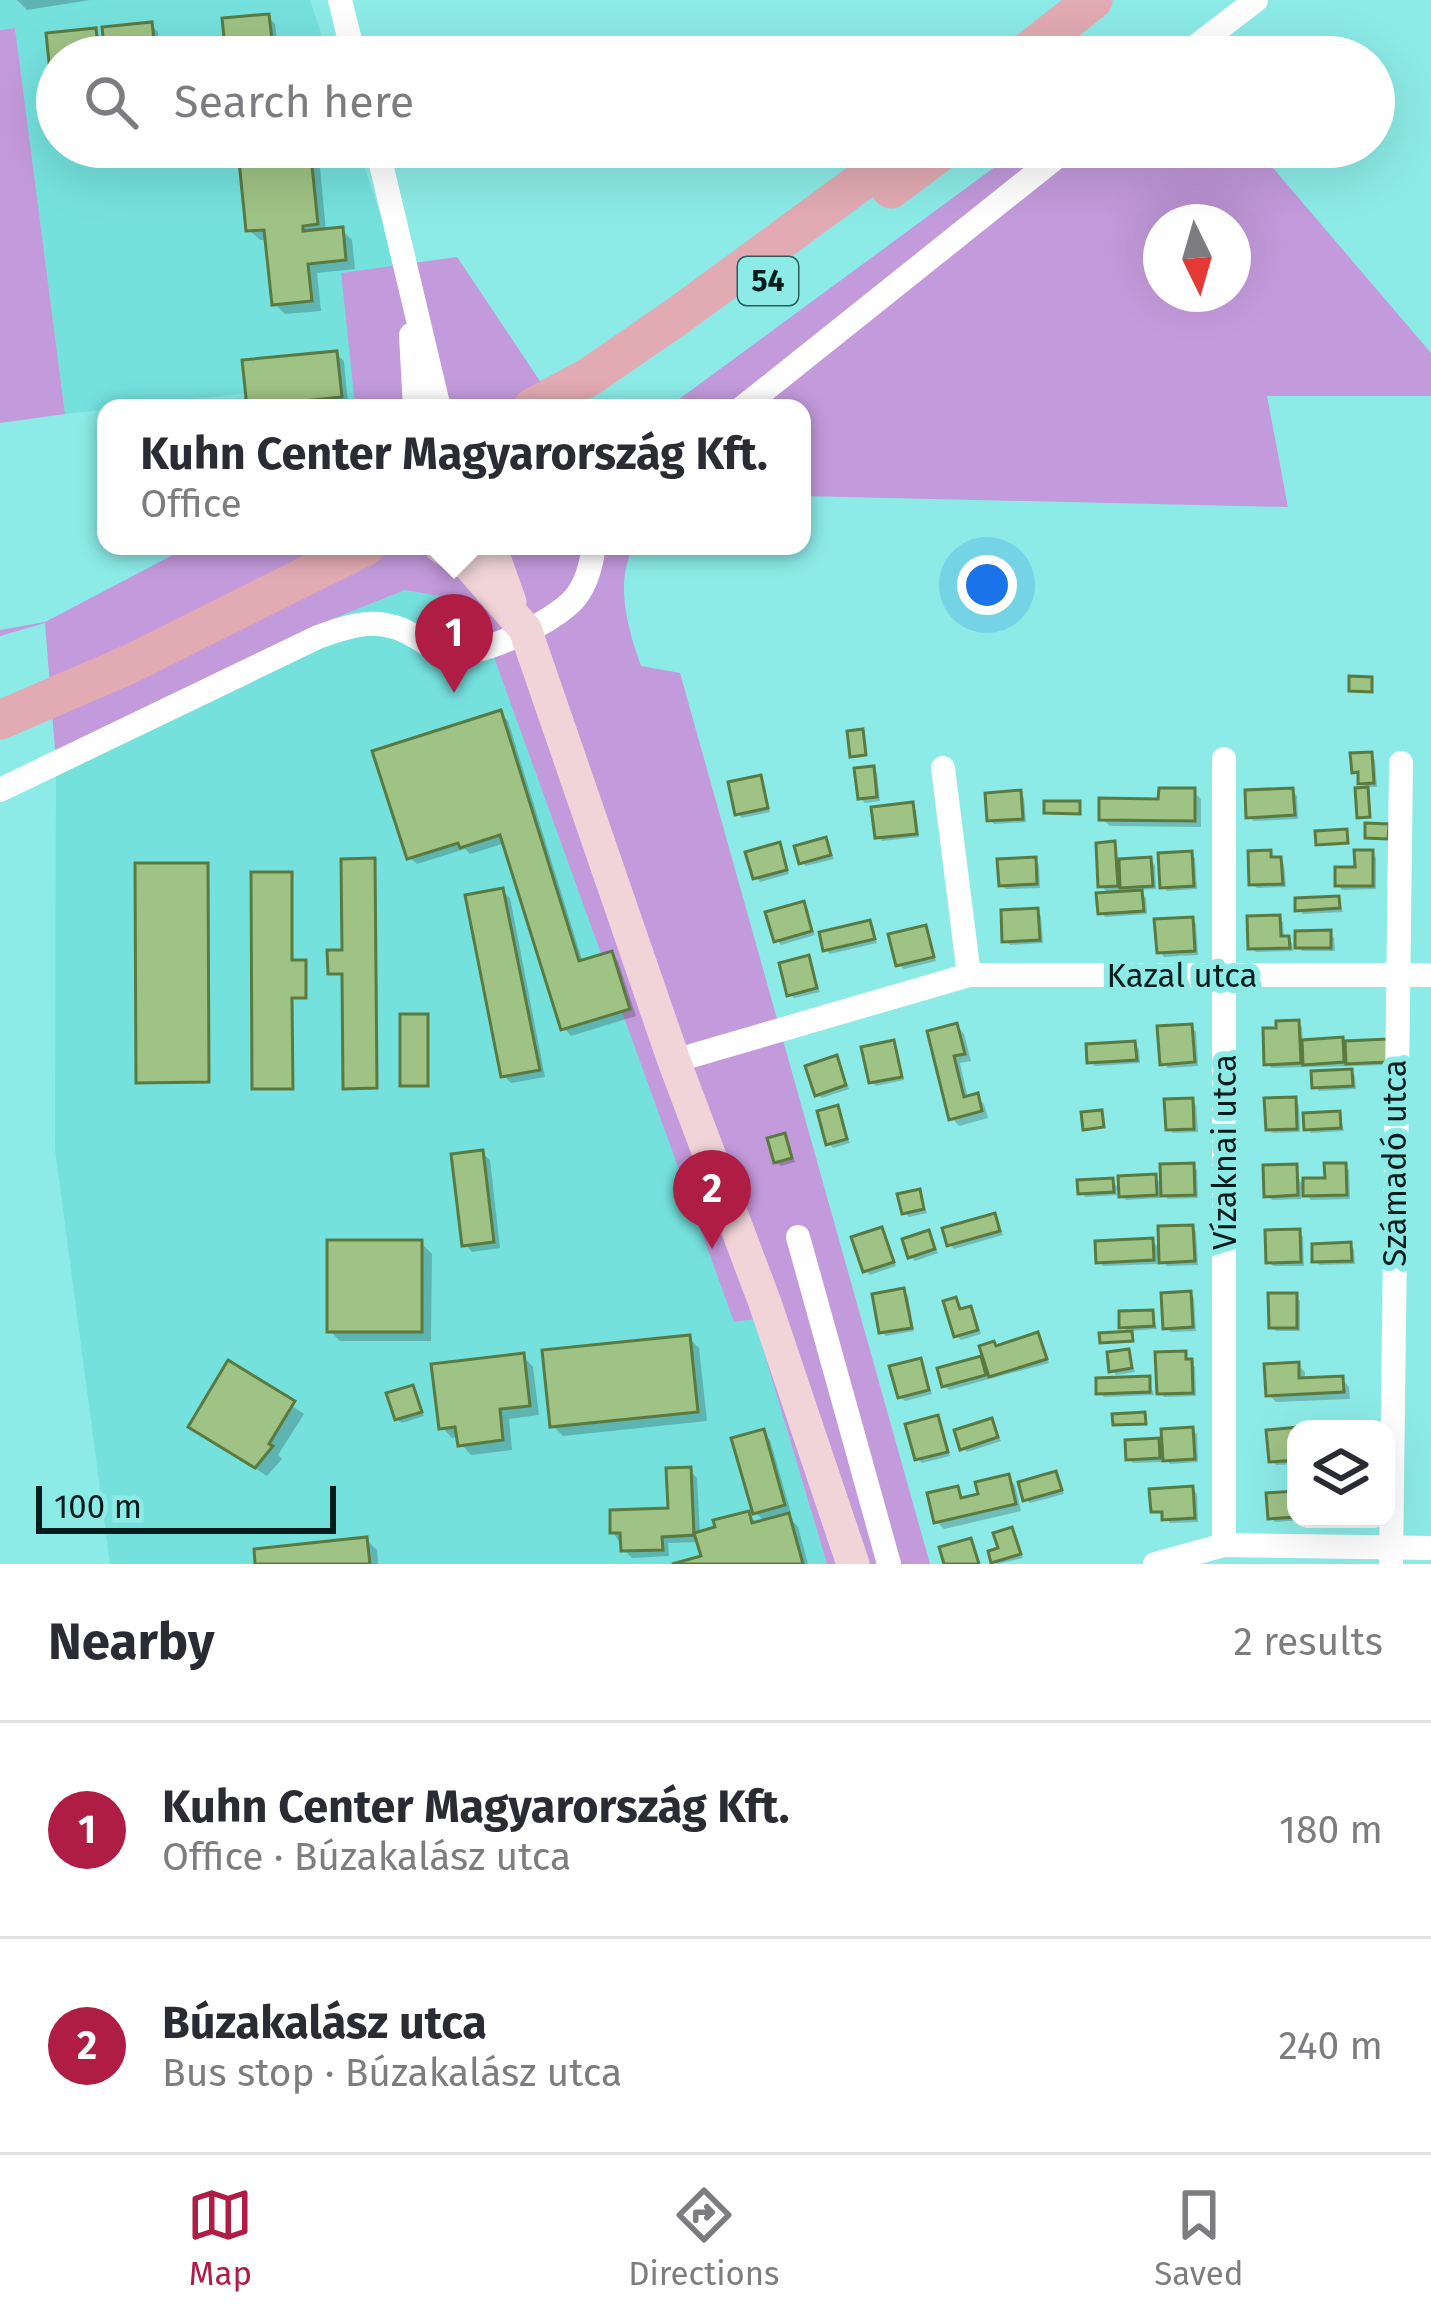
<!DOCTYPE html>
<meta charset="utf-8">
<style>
body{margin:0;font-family:"Fira Sans",sans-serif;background:#f2f2f3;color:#2b2b33}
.controls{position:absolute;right:36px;bottom:36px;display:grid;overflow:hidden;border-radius:24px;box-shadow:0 12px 48px #0002}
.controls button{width:108px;height:108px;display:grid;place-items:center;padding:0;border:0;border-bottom:3px solid #e1e1e2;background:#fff;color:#2b2b33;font:60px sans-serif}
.compass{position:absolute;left:1143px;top:204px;width:108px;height:108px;border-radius:50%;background:#fff;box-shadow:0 12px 48px #0002;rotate:175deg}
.scale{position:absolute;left:36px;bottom:30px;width:300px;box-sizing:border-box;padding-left:12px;border:6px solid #001c1b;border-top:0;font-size:33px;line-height:42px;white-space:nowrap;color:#001c1b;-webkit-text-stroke:9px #8cebe7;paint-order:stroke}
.you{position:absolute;left:987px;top:585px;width:42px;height:42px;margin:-30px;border:9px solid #fff;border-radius:50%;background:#1a73e8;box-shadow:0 0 0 18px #1a73e833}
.badge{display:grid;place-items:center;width:78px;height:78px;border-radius:50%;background:#af1d45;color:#fff;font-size:39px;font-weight:700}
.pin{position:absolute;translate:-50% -99px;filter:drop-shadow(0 3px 6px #0008)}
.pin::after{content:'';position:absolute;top:63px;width:42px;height:36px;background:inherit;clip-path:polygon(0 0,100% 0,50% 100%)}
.popup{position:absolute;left:97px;top:399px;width:714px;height:156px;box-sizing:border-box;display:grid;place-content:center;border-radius:24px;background:#fff;filter:drop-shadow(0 3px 9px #0005);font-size:39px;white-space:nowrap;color:#7c7c81}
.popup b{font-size:45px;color:#2b2b33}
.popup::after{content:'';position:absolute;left:50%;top:100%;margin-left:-24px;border:24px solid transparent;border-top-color:#fff}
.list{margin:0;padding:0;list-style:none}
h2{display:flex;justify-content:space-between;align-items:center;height:156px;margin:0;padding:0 48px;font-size:51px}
h2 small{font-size:39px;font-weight:400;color:#7c7c81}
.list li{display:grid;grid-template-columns:78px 1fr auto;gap:36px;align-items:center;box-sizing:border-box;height:216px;padding:0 48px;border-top:3px solid #e1e1e2}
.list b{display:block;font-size:45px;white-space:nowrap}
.list p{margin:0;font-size:39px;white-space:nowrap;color:#7c7c81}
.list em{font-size:39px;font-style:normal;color:#7c7c81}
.icon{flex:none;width:66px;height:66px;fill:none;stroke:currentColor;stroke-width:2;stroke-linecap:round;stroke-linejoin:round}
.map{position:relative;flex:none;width:1431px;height:1564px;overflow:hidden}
.search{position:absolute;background:#fff;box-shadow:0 12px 48px #0002;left:36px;right:36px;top:36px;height:132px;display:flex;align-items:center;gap:30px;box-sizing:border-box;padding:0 42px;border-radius:66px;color:#7c7c81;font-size:45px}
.sheet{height:588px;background:#fff}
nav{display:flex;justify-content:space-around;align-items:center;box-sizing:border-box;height:168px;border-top:3px solid #e1e1e2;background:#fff;font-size:33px;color:#7c7c81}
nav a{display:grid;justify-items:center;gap:6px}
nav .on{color:#af1d45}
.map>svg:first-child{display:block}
.built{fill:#75e1dd}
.green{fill:#c39adc;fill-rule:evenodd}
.shadow{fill:#0003}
.building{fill:#9fc285;stroke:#5a7a40;stroke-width:3}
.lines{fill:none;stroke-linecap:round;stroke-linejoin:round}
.street{stroke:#fff;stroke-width:24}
.secondary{stroke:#f1d4d8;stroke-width:33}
.primary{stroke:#e2aab2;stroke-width:39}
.labels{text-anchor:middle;stroke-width:12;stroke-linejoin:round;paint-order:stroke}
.shield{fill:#8cebe7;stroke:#2a5a58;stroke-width:3}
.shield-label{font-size:30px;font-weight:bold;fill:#001c1b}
.street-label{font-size:33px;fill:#001c1b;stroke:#8cebe7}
</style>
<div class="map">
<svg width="1431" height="1564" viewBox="0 0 1431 1564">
<rect width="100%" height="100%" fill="#8cebe7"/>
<g class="built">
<polygon points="0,0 310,0 329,57 57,57 57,147 358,147 397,266 341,274 356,406 261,408 257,392 65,414 15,29 0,30"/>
<polygon points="405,590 474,602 734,1321 754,1318 827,1564 110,1564 55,1149 56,762 330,620"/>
</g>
<g class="green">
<polygon points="15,28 65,414 0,423 0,30"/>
<path d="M 1022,147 L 1255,147 L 1431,353 L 1431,396 L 1267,396 L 1288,507 L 802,496 L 802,408 L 667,408 ZM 1161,222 L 1233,222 L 1233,294 L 1161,294 Z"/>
<polygon points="457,257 558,408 338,408 355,405 341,273"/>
<path d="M 190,546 L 634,546 C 614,582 628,630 641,666 L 680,673 L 930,1564 L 827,1564 L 754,1319 L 734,1322 L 474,602 L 405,590 L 330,620 L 56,762 L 45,623 L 0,636 L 0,630 L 45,622 Z"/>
</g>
<g class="shadow">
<polygon points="17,0 90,0 27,10"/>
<polygon points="268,17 275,24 279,57 229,57"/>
<polygon points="151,25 158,32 161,57 57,57 57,109 49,36 95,31 106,42"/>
<polygon points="309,147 319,157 326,231 342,230 352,240 355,269 317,273 321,311 285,314 275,304 268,240 260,240 249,230"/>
<polygon points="336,354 344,361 348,404 305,408 249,405"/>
<polygon points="500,714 508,721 583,963 611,954 618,961 636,1016 571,1036 564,1028 505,843 470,854 465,849 417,864 409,857"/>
<polygon points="1371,755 1375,760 1377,787 1366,787 1354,771"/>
<polygon points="873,769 877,773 880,801 865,803 860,798"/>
<polygon points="760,778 770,812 742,818 738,813"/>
<polygon points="1193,791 1201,799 1201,827 1110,826 1102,819"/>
<polygon points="1292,791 1297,796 1298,819 1254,821 1249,817"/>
<polygon points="1020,793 1024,798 1026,822 994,824 990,820"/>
<polygon points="912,806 916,810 919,837 882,841 878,837"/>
<polygon points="825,841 834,859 806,866 802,862"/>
<polygon points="1114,844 1119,862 1150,860 1155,865 1156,889 1138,890 1146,898 1147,914 1105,917 1101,912 1111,895 1101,886"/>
<polygon points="779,846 789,874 760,882 756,877"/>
<polygon points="1270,853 1284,864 1286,887 1257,888 1252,884"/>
<polygon points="1372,853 1376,857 1376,889 1342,890 1338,885"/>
<polygon points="1191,854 1195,858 1197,889 1167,891 1163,887"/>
<polygon points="1034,860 1039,864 1040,888 1006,889 1001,885"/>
<polygon points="502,891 510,898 545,1077 511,1083 504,1076"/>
<polygon points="1338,899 1343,912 1303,914 1298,909"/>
<polygon points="803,905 815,935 781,945 777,940"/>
<polygon points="1037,911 1041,916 1043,943 1010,945 1005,941"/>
<polygon points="1279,918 1283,922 1284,939 1292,943 1293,951 1256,952 1251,948"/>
<polygon points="1192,920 1196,924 1198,955 1164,957 1160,952"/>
<polygon points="869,924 877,943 830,954 826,950"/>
<polygon points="925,928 936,961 904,969 899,965"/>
<polygon points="1330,933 1334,938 1335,951 1302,951 1298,947"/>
<polygon points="808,959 820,992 794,998 790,994"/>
<polygon points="1298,1023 1302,1027 1303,1043 1386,1042 1392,1065 1272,1068 1267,1064"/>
<polygon points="957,1026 964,1034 971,1061 960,1063 968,1099 977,1097 984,1104 988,1118 959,1126 952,1118 931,1033"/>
<polygon points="1191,1027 1196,1032 1198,1066 1168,1068 1163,1063"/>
<polygon points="893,1044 904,1080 876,1086 872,1082"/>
<polygon points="1134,1044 1139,1049 1140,1063 1095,1066 1090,1062"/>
<polygon points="836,1059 849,1089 822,1098 817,1094"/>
<polygon points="1351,1072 1355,1076 1356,1089 1319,1091 1315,1086"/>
<polygon points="1295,1100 1299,1105 1300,1132 1273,1133 1268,1129"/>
<polygon points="1192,1101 1196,1105 1198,1132 1173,1133 1169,1129"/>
<polygon points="837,1109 850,1143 833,1148 829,1143"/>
<polygon points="1339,1114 1344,1131 1311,1133 1307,1128"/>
<polygon points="785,1136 795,1162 781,1166 776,1162"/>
<polygon points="482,1153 490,1160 500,1248 472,1252 465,1244"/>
<polygon points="1193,1166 1197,1170 1198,1198 1168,1199 1160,1191 1160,1198 1126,1200 1116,1190 1117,1195 1085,1197 1081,1192 1112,1181 1121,1191 1155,1177 1163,1186"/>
<polygon points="1345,1166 1349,1170 1350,1199 1311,1200 1301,1190 1301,1199 1272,1200 1267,1195 1296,1167 1300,1182 1328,1181"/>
<polygon points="919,1193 927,1213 909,1217 904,1212"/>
<polygon points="995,1216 1003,1235 954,1249 950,1244"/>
<polygon points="1192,1228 1196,1232 1198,1265 1167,1266 1157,1256 1157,1264 1103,1266 1099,1262 1152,1241 1162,1251"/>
<polygon points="881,1230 896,1266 870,1275 865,1270"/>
<polygon points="1299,1232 1303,1237 1304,1266 1273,1266 1269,1261"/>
<polygon points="928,1233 938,1253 915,1261 911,1257"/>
<polygon points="421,1243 432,1254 431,1341 340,1341 330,1331"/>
<polygon points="1350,1245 1354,1249 1355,1264 1320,1265 1315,1261"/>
<polygon points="903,1291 908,1296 914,1331 886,1336 882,1332"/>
<polygon points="1190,1294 1194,1298 1196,1331 1171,1332 1166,1328"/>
<polygon points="1295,1296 1300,1301 1300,1331 1276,1331 1272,1327"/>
<polygon points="956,1301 962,1311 970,1309 974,1313 981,1334 961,1340 957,1336"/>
<polygon points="1152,1313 1157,1329 1128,1331 1132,1335 1133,1341 1103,1342 1130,1334 1122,1326"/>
<polygon points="1038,1336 1049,1363 949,1390 945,1386 941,1370 986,1358 997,1349"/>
<polygon points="689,1338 699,1348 707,1421 563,1436 553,1426"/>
<polygon points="1128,1352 1135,1372 1116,1375 1112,1370"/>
<polygon points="1185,1354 1195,1367 1196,1396 1164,1397 1160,1393"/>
<polygon points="523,1356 533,1367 539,1415 509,1419 512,1450 471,1455 461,1444 460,1437 452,1438 442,1427"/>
<polygon points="920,1361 932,1394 905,1401 900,1397"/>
<polygon points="229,1364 304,1414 278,1455 282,1459 267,1476 191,1426"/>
<polygon points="1298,1365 1305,1372 1305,1381 1342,1379 1349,1387 1350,1399 1276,1402 1269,1395"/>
<polygon points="1148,1379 1154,1395 1104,1397 1099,1392"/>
<polygon points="412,1388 424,1416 402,1423 397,1419"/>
<polygon points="937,1418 950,1456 922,1463 918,1459"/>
<polygon points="991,1421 1001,1441 967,1452 963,1448"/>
<polygon points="1192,1430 1197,1434 1198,1462 1170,1464 1163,1456 1163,1462 1133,1463 1129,1459 1158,1441 1165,1448"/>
<polygon points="1296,1430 1296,1464 1276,1465 1272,1461"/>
<polygon points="763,1432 770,1440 791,1513 786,1514 798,1527 808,1564 683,1564 704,1558 700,1542 668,1543 669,1556 632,1558 624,1550 613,1532 671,1510 690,1470 697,1478 700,1534 748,1514 758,1524 765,1522 756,1513"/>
<polygon points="1055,1474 1064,1494 1030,1503 1026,1499"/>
<polygon points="1008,1477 1015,1485 1021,1511 944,1529 937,1522 957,1489 966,1500 982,1497"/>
<polygon points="1192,1489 1197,1494 1198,1522 1170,1523 1165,1515 1154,1511"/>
<polygon points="1296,1494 1296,1519 1315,1519 1275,1522 1271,1518"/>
<polygon points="1011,1530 1023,1558 997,1564 994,1561"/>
<polygon points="366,1540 377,1550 378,1564 258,1564"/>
</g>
<g class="building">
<polygon points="269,14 274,57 226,57 222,18"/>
<polygon points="152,22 156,57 105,57 102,27"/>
<polygon points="96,28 99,57 57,57 56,130 46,33"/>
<polygon points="278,147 310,147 318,224 303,226 303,231 343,227 346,260 308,264 312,301 272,305 264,230 246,231 238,151"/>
<polygon points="337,351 342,397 247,407 242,360"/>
<polygon points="1349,676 1372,677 1372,692 1349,691"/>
<polygon points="501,710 579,961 612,951 630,1009 561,1030 500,835 460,848 458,843 407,859 372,751"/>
<polygon points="863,729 866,755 850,757 847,731"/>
<polygon points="1372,752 1374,783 1358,784 1358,772 1352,773 1350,753"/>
<polygon points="874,766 877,797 858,799 854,768"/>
<polygon points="761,775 768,808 735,815 728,782"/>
<polygon points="1368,787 1370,817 1357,818 1355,788"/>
<polygon points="1159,788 1195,788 1195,821 1099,820 1099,798 1158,799"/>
<polygon points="1293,788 1295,815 1246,818 1245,790"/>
<polygon points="1021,790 1023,819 987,821 985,793"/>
<polygon points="1044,801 1080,801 1080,814 1044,813"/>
<polygon points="913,802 917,834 875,838 871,807"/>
<polygon points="1365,823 1389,824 1388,839 1365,838"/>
<polygon points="1347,829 1348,843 1316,845 1315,831"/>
<polygon points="826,837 831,855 799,864 794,846"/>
<polygon points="1115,841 1118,886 1098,887 1096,843"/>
<polygon points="780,842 787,870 753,879 745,852"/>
<polygon points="1271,850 1271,857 1281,857 1283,884 1249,885 1248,851"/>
<polygon points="1354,850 1373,850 1373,886 1335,886 1335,867 1355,867"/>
<polygon points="1192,851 1194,886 1160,888 1158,853"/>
<polygon points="1036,857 1037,884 999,886 997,859"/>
<polygon points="1151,857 1153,886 1120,888 1119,859"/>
<polygon points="375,858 377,1088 343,1089 342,974 328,974 327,950 342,950 341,859"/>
<polygon points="135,863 208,863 209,1082 136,1083"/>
<polygon points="251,872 292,872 292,960 306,960 306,998 292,998 293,1089 252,1089"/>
<polygon points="503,888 540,1070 501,1077 465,895"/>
<polygon points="1142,890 1144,911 1098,914 1096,893"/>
<polygon points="1339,896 1340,908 1295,911 1295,898"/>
<polygon points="804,901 812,931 774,942 765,912"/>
<polygon points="1038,908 1040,940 1002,942 1001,910"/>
<polygon points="1280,915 1281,936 1289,936 1290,948 1248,949 1247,916"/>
<polygon points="1193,917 1195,951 1157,953 1154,919"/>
<polygon points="870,920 875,939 823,951 819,932"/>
<polygon points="926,925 934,957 896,966 888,934"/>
<polygon points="1331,930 1331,948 1295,948 1295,931"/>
<polygon points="809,955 817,988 787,996 779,963"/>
<rect x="400" y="1014" width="28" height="72"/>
<polygon points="1299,1020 1301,1063 1264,1065 1263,1028 1276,1028 1276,1021"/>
<polygon points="957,1023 965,1054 954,1056 964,1097 978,1093 982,1111 949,1120 927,1031"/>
<polygon points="1192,1024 1195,1062 1160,1065 1157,1026"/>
<polygon points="1343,1037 1344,1062 1303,1065 1302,1040"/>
<polygon points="1388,1039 1388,1062 1346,1064 1345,1041"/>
<polygon points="894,1040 902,1077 869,1083 861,1047"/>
<polygon points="1135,1041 1137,1060 1087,1063 1086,1044"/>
<polygon points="837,1055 846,1085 815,1096 805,1066"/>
<polygon points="1352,1069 1353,1086 1312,1088 1311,1071"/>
<polygon points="1296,1097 1297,1129 1266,1130 1264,1098"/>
<polygon points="1193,1098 1194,1129 1166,1130 1164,1099"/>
<polygon points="838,1105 847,1139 826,1145 817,1111"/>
<polygon points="1102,1110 1104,1127 1083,1130 1081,1112"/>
<polygon points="1340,1111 1341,1128 1304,1130 1303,1113"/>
<polygon points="785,1133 792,1158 774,1163 767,1138"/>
<polygon points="483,1150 494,1242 462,1246 451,1154"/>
<polygon points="1194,1163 1195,1195 1161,1196 1160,1164"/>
<polygon points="1324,1163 1346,1163 1347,1195 1303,1196 1303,1178 1325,1178"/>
<polygon points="1297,1164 1298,1195 1264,1197 1263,1165"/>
<polygon points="1156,1174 1157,1195 1119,1197 1118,1176"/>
<polygon points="1113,1178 1114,1192 1078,1194 1077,1180"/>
<polygon points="920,1189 924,1209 902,1214 897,1194"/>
<polygon points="995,1213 1000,1231 947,1246 942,1228"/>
<polygon points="1193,1225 1195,1261 1159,1263 1158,1226"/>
<polygon points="882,1227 894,1262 863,1272 851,1237"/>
<polygon points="1300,1229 1301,1262 1266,1263 1265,1230"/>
<polygon points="929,1230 935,1249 908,1258 902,1239"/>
<polygon points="1153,1238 1154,1260 1096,1263 1095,1241"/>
<rect x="327" y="1240" width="95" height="92"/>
<polygon points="1351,1242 1352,1261 1312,1262 1312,1244"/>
<polygon points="904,1288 912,1328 879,1333 872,1294"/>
<polygon points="1191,1291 1193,1327 1163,1329 1161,1293"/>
<polygon points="1268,1293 1297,1293 1297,1328 1269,1328"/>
<polygon points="956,1297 960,1309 971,1306 978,1330 954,1337 943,1301"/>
<polygon points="1153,1310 1154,1326 1119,1328 1119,1311"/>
<polygon points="1132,1331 1133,1341 1100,1343 1099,1333"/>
<polygon points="1038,1332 1047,1359 989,1377 979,1346 994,1341 996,1346"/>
<polygon points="690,1335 698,1412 550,1427 542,1350"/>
<polygon points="1129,1349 1132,1368 1109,1372 1107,1352"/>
<polygon points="1186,1351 1186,1359 1192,1359 1193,1393 1157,1394 1155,1352"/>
<polygon points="524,1353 530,1406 500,1409 503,1440 458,1446 455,1427 439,1429 431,1364"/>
<polygon points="981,1356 986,1375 942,1387 937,1368"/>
<polygon points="921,1358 929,1390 898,1398 889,1366"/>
<polygon points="228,1360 295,1401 269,1444 273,1446 255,1468 188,1427"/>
<polygon points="1299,1362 1299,1378 1343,1376 1344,1392 1266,1396 1264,1364"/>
<polygon points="1150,1376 1150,1392 1096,1394 1096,1378"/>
<polygon points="413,1385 422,1412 395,1420 386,1393"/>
<polygon points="1145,1412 1146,1424 1113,1425 1112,1414"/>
<polygon points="938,1415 948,1452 915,1460 905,1424"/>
<polygon points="992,1418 998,1437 960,1450 954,1430"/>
<polygon points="1193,1427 1195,1459 1163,1461 1161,1429"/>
<polygon points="1299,1427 1296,1460 1269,1462 1266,1430"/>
<polygon points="764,1429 785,1505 753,1514 731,1438"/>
<polygon points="1159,1438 1160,1458 1126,1460 1125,1440"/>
<polygon points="691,1467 694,1535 662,1537 663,1550 621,1551 620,1533 610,1533 610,1510 668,1508 666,1468"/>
<polygon points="1056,1471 1062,1490 1023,1501 1018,1482"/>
<polygon points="1009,1474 1016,1504 934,1523 927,1493 958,1486 961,1498 978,1494 975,1482"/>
<polygon points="1193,1486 1195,1518 1162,1520 1162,1512 1151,1512 1149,1489"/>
<polygon points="1296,1491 1296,1517 1268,1519 1266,1493"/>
<polygon points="749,1511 752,1523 789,1513 803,1564 672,1564 701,1556 694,1533 715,1527 713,1520"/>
<polygon points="1012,1527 1021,1554 991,1563 988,1551 998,1548 993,1533"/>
<polygon points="367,1537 370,1564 255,1564 254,1549"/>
<polygon points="971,1538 979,1564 944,1564 939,1547"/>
</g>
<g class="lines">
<g class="street">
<polyline points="340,0 354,57"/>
<polyline points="1182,57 1256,0"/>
<polyline points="377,147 439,408"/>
<polyline points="411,335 415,408"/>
<polyline points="742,408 1069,147"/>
<polyline points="1224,759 1224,1545"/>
<polyline points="943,768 969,975"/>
<path d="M 0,790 L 318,637 C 354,624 381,615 416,637 C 428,644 434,651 449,653 C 480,657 555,622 575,598 C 587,583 591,565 594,546"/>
<polyline points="674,1061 969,975 1431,975"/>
<polyline points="798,1237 889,1564"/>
<polyline points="1155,1564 1224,1545 1431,1548"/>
<polyline points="1391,1564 1401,763"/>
</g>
<g class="secondary">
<polyline points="440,546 469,565 525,629 674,1061 765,1303 853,1564"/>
<polyline points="490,546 510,602"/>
</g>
<g class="primary">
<polyline points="1021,57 1093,0"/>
<polyline points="891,189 947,147"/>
<polyline points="532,408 589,377 679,315 908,147"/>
<polyline points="0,720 130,664 366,546"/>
</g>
</g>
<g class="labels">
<rect class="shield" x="738" y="257" width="60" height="48" rx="9"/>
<g class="shield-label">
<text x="768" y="291">54</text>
</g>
<g class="street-label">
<text x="1182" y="987">Kazal utca</text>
<text transform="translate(1224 1152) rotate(-90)" y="12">Vízaknai utca</text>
<text transform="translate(1394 1163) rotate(-90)" y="12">Számadó utca</text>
</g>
</g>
</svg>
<div class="controls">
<button><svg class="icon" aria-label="layers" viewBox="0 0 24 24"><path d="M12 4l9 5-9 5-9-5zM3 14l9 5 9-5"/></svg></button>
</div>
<svg class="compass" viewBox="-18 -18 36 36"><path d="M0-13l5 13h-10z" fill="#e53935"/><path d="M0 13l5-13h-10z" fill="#7c7c81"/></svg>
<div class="scale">100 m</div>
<div class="you"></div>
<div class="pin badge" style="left:454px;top:693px">1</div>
<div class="popup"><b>Kuhn Center Magyarország Kft.</b>Office</div>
<div class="pin badge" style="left:712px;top:1249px">2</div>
<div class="search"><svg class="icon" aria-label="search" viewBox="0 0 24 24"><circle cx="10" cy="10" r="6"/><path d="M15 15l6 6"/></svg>Search here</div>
</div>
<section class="sheet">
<h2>Nearby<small>2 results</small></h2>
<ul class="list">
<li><span class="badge">1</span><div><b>Kuhn Center Magyarország Kft.</b><p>Office · Búzakalász utca</p></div><em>180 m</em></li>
<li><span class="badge">2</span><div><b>Búzakalász utca</b><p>Bus stop · Búzakalász utca</p></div><em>240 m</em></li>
</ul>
</section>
<nav>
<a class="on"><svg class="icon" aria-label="map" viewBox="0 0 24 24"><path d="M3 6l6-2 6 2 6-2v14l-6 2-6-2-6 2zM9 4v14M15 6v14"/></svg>Map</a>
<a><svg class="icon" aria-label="directions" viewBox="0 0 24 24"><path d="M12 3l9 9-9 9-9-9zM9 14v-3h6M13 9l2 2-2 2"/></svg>Directions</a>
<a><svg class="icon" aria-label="saved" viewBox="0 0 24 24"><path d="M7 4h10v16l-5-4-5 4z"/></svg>Saved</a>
</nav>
